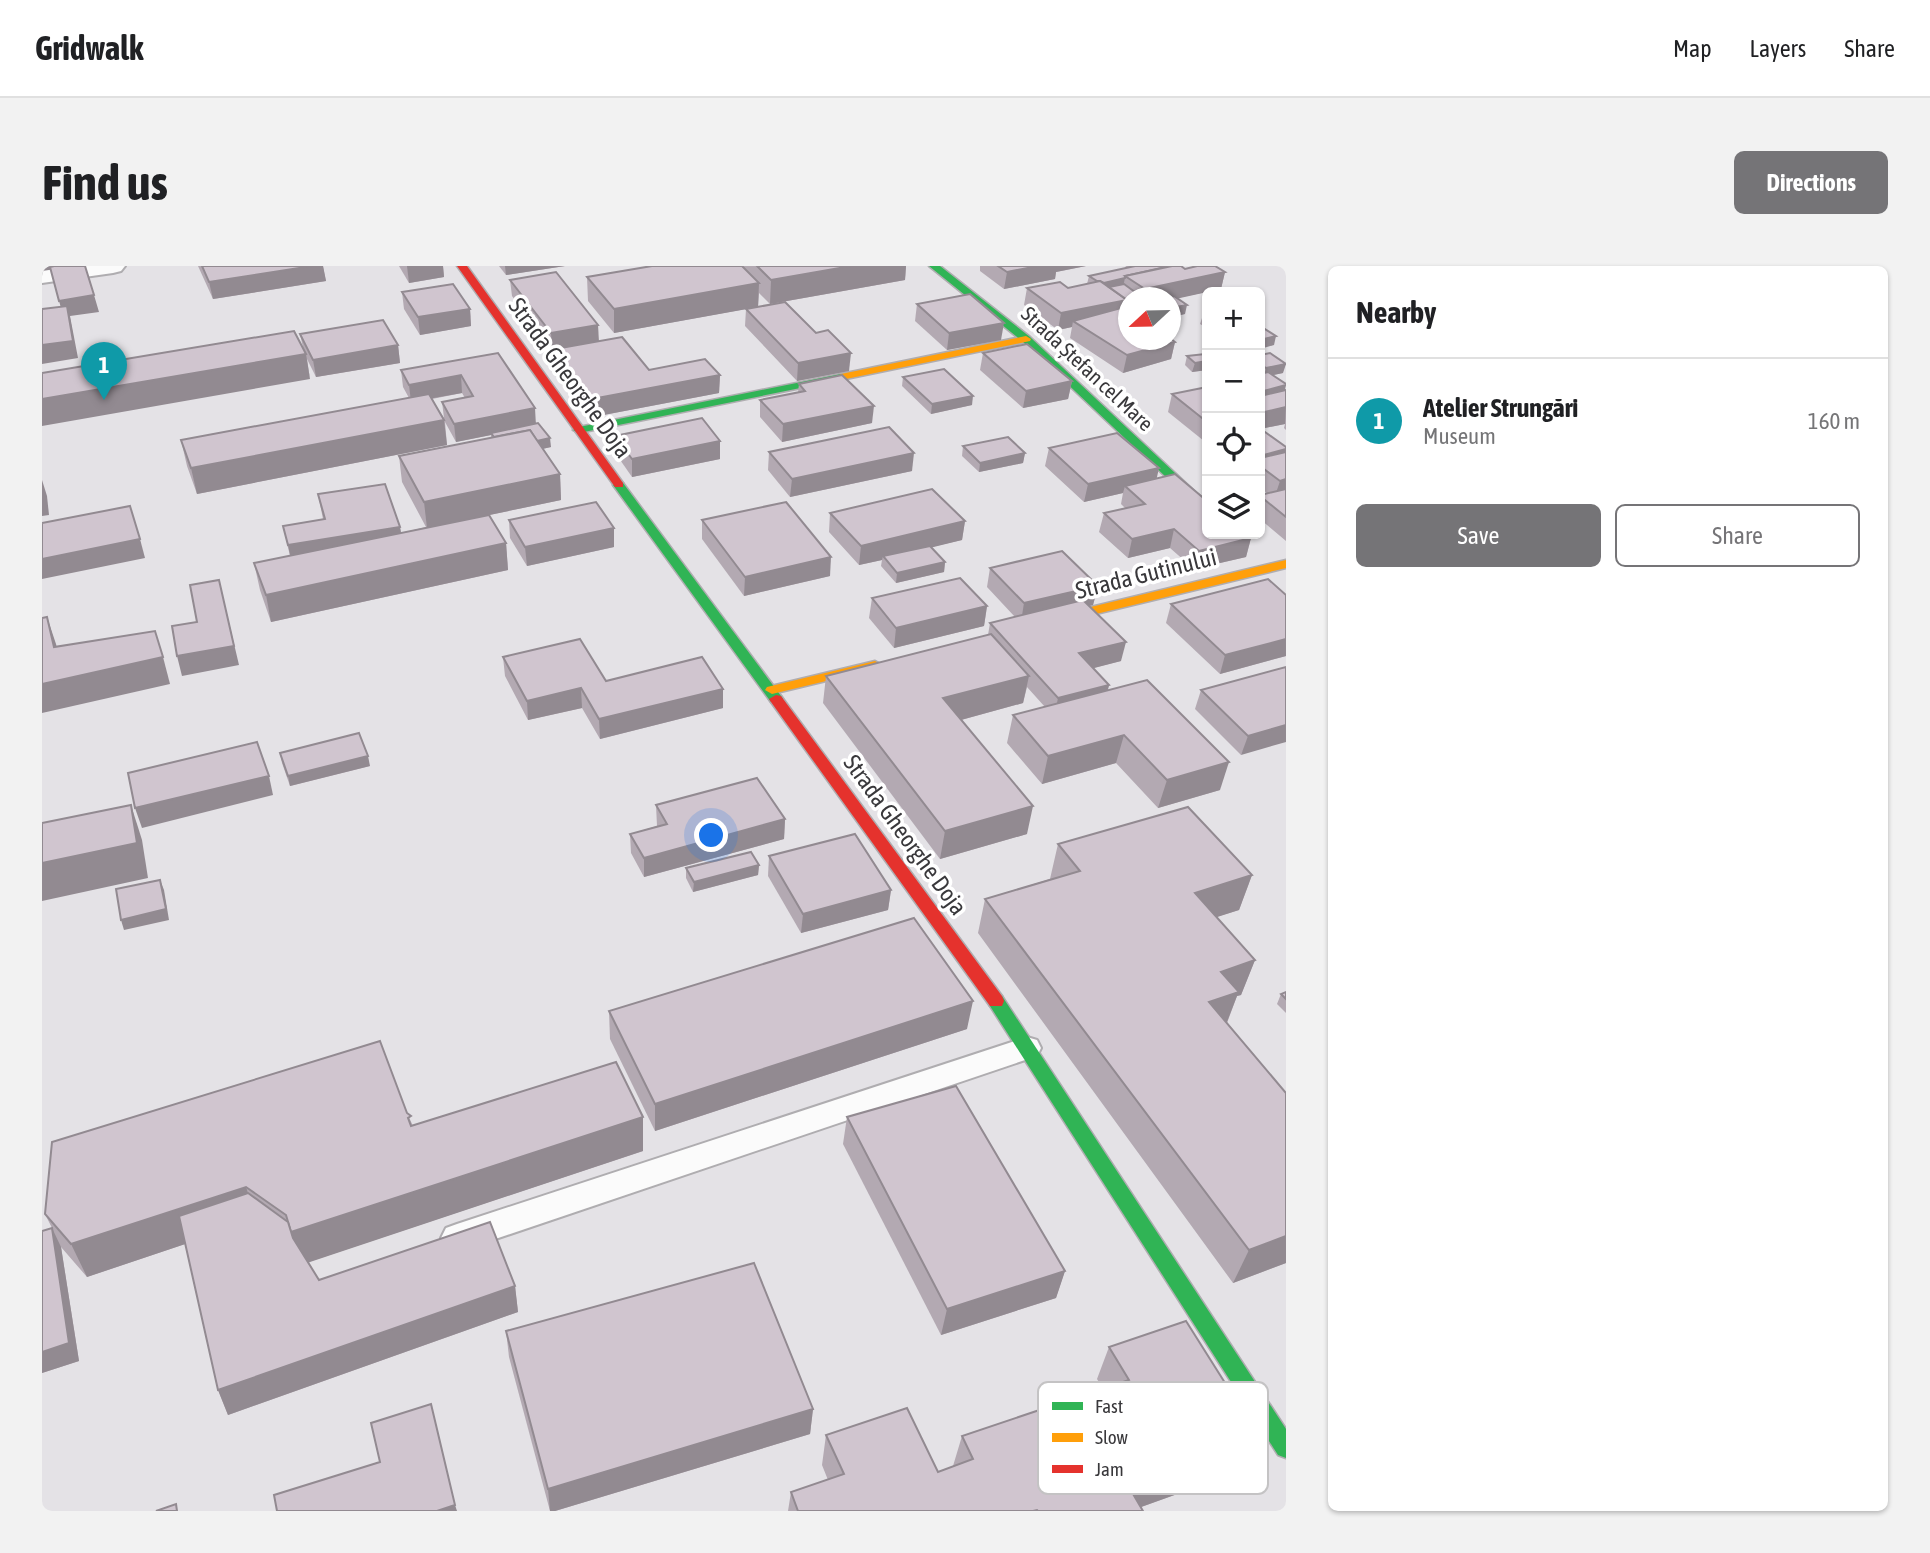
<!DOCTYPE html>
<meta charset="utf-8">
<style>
body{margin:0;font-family:"Asap Condensed",sans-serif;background:#f2f2f2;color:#202124}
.controls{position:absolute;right:21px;top:21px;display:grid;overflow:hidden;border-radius:10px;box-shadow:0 2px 5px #0004}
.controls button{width:63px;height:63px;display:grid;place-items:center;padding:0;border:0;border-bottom:2px solid #e0e0e0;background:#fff;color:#202124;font:35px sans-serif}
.compass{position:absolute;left:1076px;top:21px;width:63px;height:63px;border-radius:50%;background:#fff;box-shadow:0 2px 5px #0004;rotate:248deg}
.you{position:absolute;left:670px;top:570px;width:24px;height:24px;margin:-18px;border:5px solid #fff;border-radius:50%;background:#1a73e8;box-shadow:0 0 0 10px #1a73e833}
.badge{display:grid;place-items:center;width:46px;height:46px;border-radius:50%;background:#757477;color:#fff;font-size:23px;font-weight:700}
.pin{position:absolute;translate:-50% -58px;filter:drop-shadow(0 2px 4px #0008)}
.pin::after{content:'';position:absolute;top:37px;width:24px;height:21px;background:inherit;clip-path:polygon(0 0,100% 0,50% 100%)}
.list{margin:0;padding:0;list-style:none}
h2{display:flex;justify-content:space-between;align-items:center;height:91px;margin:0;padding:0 28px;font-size:30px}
h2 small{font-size:23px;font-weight:400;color:#757577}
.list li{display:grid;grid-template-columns:46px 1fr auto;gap:21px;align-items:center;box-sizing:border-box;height:126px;padding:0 28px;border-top:2px solid #e0e0e0}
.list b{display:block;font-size:26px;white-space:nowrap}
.list p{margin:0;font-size:23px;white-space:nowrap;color:#757577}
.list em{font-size:23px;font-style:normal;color:#757577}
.actions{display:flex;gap:14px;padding:21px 28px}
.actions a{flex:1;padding:16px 0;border:2px solid #757477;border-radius:10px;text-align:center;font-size:24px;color:#757477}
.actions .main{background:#757477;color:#fff}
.icon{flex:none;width:38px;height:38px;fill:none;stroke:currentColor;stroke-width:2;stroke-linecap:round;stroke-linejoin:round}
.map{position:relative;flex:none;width:1244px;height:1245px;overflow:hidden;border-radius:10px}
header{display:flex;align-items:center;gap:42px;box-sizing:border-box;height:98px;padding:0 35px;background:#fff;border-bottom:2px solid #e0e0e0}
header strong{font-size:33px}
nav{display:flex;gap:38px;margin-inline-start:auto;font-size:24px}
.intro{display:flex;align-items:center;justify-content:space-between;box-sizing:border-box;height:168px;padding:0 42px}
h1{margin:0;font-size:49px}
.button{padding:18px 32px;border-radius:10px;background:#757477;color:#fff;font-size:24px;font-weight:700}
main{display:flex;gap:42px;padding:0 42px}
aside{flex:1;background:#fff;border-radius:10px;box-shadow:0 2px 5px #0004}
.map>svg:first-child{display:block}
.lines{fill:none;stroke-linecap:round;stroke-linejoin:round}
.lane-casing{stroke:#afadb0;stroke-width:4}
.street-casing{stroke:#afadb0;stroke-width:4}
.fast-casing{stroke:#afadb0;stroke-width:3}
.slow-casing{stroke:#afadb0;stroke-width:3}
.jam-casing{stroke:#afadb0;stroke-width:3}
.lane{fill:#fbfbfb;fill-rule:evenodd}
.street{fill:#fbfbfb;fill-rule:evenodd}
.fast{fill:#30b455;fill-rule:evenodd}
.slow{fill:#ff9f0a;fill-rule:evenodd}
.jam{fill:#e5322d;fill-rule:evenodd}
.wall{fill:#b3a9b2;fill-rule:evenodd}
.shaded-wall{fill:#928a91}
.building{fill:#d0c5cf;stroke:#928a91;stroke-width:2}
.labels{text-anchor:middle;stroke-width:7;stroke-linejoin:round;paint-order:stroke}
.far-street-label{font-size:21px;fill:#39383b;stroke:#fff}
.street-label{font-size:24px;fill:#39383b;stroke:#fff}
.key{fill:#fff;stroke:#c4c3c4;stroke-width:2}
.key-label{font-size:19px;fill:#39383b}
</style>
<header>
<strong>Gridwalk</strong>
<nav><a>Map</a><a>Layers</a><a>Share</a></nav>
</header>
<div class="intro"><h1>Find us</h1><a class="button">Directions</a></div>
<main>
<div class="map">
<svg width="1244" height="1245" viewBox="0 0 1244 1245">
<rect width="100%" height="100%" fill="#e4e2e6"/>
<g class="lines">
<defs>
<polygon id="lane" points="985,771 995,774 999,782 995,790 415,986 404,982 399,972 404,962 415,958"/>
<polygon id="street" points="21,0 83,0 79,5 71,7 0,17 0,3"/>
<g id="fast">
<polygon points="887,0 898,0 988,71 1165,237 1165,247 1161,246 980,75"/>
<polygon points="799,108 803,109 803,113 537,167 531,164 537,161"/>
<polygon points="577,215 581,217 739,430 741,433 739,436 729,436 571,219"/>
<polygon points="954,729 960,730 1244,1163 1244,1192 1236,1189 948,740 946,735 948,730"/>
</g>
<g id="slow">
<polygon points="984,70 989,73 988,75 799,114 794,111 799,108"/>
<polygon points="1244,294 1244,302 1000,361 993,357 995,354"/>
<polygon points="833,395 840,399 838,402 730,428 723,424 725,421"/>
</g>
<g id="jam">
<polygon points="415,0 425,0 581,217 581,221 573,221"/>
<polygon points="734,429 739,430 960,730 962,735 960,740 948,740 729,436 727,433"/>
</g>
</defs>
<use href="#lane" class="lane-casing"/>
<use href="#street" class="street-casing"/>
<use href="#fast" class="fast-casing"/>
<use href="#slow" class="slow-casing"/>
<use href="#jam" class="jam-casing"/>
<use href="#lane" class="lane"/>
<use href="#street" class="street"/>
<use href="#fast" class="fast"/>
<use href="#slow" class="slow"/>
<use href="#jam" class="jam"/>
</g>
<g class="wall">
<polygon points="156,0 281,0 284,15 171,33"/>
<polygon points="357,0 401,0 402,11 367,17"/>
<polygon points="457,0 523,0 464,9"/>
<polygon points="610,0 864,0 863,14 728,38 717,27 716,41 807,105 755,115 703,60 704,43 572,67 546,35 545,11"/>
<polygon points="938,0 1044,0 1014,6 1013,13 962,23 938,5"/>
<polygon points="1083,0 1139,0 1143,3 1183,6 1179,23 1135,32 1143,48 1129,51 1129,32 1087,32 1087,74 1133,76 1129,93 1081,107 1028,72 1030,61 1016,64 982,39 985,22 1026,22 1045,18 1047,10 1086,2"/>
<polygon points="468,14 557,75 607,104 678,109 677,127 551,151 514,101 513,84 510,85 470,30"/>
<polygon points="360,26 428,43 429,60 378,69 362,43"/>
<polygon points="875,38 959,74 905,84 873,55"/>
<polygon points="1165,48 1165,62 1158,58 1161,49"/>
<polygon points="258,68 356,79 358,97 274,111 265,93 268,113"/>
<path d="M 456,87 L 494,157 L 509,181 L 500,183 L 518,208 L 519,234 L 447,249 L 464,277 L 466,304 L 229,356 L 218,324 L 212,297 L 248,290 L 241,260 L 281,253 L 276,228 L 358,261 L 359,267 L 384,261 L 360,216 L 357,190 L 449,172 L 449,169 L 414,176 L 403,156 L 405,179 L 155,228 L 145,200 L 139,174 L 367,132 L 361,121 L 359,104 ZM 420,127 L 423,132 L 400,136 L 402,152 L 390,133 Z"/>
<polygon points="941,87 1030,115 1026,133 981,142 938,104"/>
<polygon points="1218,89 1241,107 1231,109 1244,124 1244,164 1242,162 1243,158 1218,163"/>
<polygon points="1145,90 1165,90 1165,104 1150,106 1143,99"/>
<polygon points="861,111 930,139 889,148 860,120"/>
<polygon points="757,118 830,157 740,176 718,151 718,134 756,126"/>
<polygon points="1165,121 1165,174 1162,175 1126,146 1130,128"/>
<polygon points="1218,167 1244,181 1244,275 1218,253 1218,229 1225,227 1218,222"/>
<polygon points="573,170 678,175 678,193 590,211 574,188"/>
<polygon points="921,180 983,187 981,197 937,206 920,190"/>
<polygon points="1007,182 1114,213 1209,272 1204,291 1152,303 1128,282 1086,292 1057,266 1062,247 1083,242 1079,238 1081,227 1042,236 1003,200"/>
<polygon points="727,186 870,205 748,231 726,204"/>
<polygon points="788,247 923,255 920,274 889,281 903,296 902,306 854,317 839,300 840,294 817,299 787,266"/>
<polygon points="467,254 572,262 572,281 485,300 468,272"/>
<polygon points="660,254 788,310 702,330 660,273"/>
<polygon points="948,302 1056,320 1051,339 1047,340 1079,395 1051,402 1067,419 1066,424 1178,524 1116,542 1074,497 1000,518 965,477 971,449 1003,441 985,421 981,437 919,454 985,568 898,593 781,437 784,410 946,369 948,357 973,351 945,321"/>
<polygon points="1244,329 1244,390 1178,408 1124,357 1129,338"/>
<polygon points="830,332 945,340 942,360 852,382 827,352"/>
<polygon points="461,391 564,415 681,423 681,442 558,473 540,442 486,454 463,410"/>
<polygon points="1244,401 1199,489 1153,443 1159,424"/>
<polygon points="238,487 328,500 248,520 240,497"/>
<polygon points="614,539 743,553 742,573 602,611 589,587 588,568 615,560"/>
<polygon points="1016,578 1210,609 1197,644 1174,651 1213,694 1199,729 1195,730 1185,757 1244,997 1191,1017 936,667 943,633 1008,613"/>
<polygon points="727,590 849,624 846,644 759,667 726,610"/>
<polygon points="717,599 716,609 651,626 644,612 644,602"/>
<polygon points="1244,726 1244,747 1235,738 1239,728"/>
<polygon points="567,745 925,763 613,865 568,773"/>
<polygon points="365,847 371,860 601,851 601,885 266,996 277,1014 473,1020 476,1046 186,1149 176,1124 143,978 45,1011 19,981 37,1095 0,1107 0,965 10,962 3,948"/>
<polygon points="805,851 1023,1005 1014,1032 899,1069 801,878"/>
<polygon points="464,1065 771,1143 768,1168 513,1245 508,1245 467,1091"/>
<polygon points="1067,1081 1202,1204 1099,1241 1101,1245 746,1245 749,1226 786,1214 780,1199 784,1169 896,1206 911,1200 920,1170 1061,1123 1055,1113"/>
</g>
<g class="shaded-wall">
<polygon points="0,0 35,0 0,5"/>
<polygon points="270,0 281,0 284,15 171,33 167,16"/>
<polygon points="365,0 401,0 402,11 367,17"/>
<polygon points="463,0 523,0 464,9"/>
<polygon points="809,0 864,0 863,14 728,38 729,14"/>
<polygon points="996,0 1044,0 1014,6 1013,13 962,23 965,6"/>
<polygon points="1183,6 1179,23 1129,34 1129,32 1102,32 1103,23"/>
<polygon points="1083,12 1081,21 1061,26 1058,18"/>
<polygon points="717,17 716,41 572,67 572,43"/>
<polygon points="52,29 57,46 28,50 36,92 0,98 0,79 22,52 17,35"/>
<polygon points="1085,34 1081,51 1031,55 1030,61 1016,64 1019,47"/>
<polygon points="1145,39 1143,48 1129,51 1129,42"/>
<polygon points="428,43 429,60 378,69 376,51"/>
<polygon points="962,57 959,74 905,84 907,67"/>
<polygon points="556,59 557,76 510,85 509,67"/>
<polygon points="1234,70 1232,79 1218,83 1218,74"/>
<polygon points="1133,76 1129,93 1081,107 1085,89"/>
<polygon points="356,79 358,97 274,111 271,94"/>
<polygon points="809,87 807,105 755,115 756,97"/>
<polygon points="264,88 268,113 0,160 0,133"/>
<polygon points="1165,95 1165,104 1150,106 1153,97"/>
<polygon points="1244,98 1241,107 1222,111 1224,102"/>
<polygon points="419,109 420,127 369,136 367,119"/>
<polygon points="678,109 677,127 551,151 550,133"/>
<polygon points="1030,115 1026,133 981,142 984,125"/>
<polygon points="1244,119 1242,128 1218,134 1218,126"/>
<polygon points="931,130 930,139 889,148 890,138"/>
<polygon points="832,140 830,157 740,176 741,158"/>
<polygon points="1244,141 1243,158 1218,163 1218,147"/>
<polygon points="493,142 494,160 449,167 449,169 414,176 412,158"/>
<polygon points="402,154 405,179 155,228 149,202"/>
<polygon points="1165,162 1165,174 1162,175"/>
<polygon points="508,172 509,181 461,192 460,182"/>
<polygon points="678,175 678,193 590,211 590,193"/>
<polygon points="1244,183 1244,189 1218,199 1218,190"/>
<polygon points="872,187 870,205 748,231 750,213"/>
<polygon points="983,187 981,197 937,206 938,197"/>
<polygon points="1117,202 1113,220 1083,220 1081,227 1042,236 1046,218"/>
<polygon points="518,208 519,234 385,262 382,236"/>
<polygon points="1244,213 1244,230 1232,233 1238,215"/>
<polygon points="0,214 5,230 7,249 0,250"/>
<polygon points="923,255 920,274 843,293 841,290 840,294 817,299 819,280"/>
<polygon points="358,261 361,279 250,298 246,279"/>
<polygon points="572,262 572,281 485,300 483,281"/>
<polygon points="1132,263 1128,282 1086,292 1090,273"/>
<polygon points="1209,272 1204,291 1152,303 1157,285"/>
<polygon points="98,273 103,292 0,313 0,293"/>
<polygon points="464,277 466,304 229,356 224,329"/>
<polygon points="789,291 788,310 702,330 703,311"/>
<polygon points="903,296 902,306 854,317 855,307"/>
<polygon points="177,314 197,399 140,410 135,390 192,380"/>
<polygon points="1056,320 1051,339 979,356 982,337"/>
<polygon points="945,340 942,360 852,382 854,362"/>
<polygon points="5,351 14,378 21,408 12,381"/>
<polygon points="1244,373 1244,390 1178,408 1183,389"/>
<polygon points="1084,376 1079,395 1033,407 1037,387"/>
<polygon points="121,391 128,418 0,447 0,418"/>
<polygon points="987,410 981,437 897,460 901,432"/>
<polygon points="1067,419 1062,438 1012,451 1016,432"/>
<polygon points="539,422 540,442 486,454 485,435"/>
<polygon points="681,423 681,442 558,473 557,453"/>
<polygon points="1244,459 1244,476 1199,489 1206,470"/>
<polygon points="1082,469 1074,497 1000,518 1006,490"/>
<polygon points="326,490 328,500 248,520 246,510"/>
<polygon points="1187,496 1178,524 1116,542 1125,514"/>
<polygon points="227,510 231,529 100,562 93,542"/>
<polygon points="89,539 100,574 106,612 0,635 0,597"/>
<polygon points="991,540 985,568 898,593 903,565"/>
<polygon points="743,553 742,573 602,611 602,592"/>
<polygon points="717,599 716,609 651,626 652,616"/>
<polygon points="1210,609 1197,644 1141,662 1153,627"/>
<polygon points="118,614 122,624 127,654 82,664 79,654"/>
<polygon points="849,624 846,644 759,667 761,648"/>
<polygon points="1213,694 1199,729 1195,730 1183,761 1154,771 1179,706"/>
<polygon points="931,735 925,763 613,865 613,838"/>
<polygon points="601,851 601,885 259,999 246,956"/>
<polygon points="204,921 215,954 45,1011 29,978"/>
<polygon points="10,962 19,981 37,1095 0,1107 0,1086"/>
<polygon points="1244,970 1244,997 1191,1017 1207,984"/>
<polygon points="1023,1005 1014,1032 899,1069 905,1043"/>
<polygon points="473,1020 476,1046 186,1149 176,1124"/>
<polygon points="771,1143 768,1168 513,1245 508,1245 506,1223"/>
<polygon points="1219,1174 1202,1204 1088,1245 1087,1221"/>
<polygon points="413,1239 415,1245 395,1245"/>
</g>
<g class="building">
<polygon points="12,0 43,0 52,29 17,35 8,1"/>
<polygon points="160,0 270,0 167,16"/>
<polygon points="610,0 700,0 717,17 572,43 545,11"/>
<polygon points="715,0 809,0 729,14"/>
<polygon points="956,0 996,0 965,6"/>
<polygon points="1093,0 1128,0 1083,10 1083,12 1062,17 1058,15 1055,15 1047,10"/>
<polygon points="1130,0 1139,0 1143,3 1155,0 1173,0 1183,6 1103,23 1083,10"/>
<polygon points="514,6 556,59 509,67 468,14"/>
<polygon points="1058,15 1085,34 1019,47 985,22 1018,16 1026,22"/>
<polygon points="411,18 428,43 376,51 360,26"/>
<polygon points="1082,18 1101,32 1087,32 1087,44 1083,42 1085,34 1067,21"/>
<polygon points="928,28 962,57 907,67 875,38"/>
<polygon points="1132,30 1145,39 1129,42 1129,32 1125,32"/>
<polygon points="743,36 774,67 786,64 809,87 756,97 704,43"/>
<polygon points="25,40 31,75 0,79 0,43"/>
<polygon points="1079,42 1087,47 1087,74 1129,73 1133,76 1085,89 1031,55"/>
<polygon points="341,54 356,79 271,94 258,68"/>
<polygon points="1218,60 1234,70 1218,74"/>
<polygon points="252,65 264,88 0,133 0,107"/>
<polygon points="580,71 607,104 663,93 678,109 550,133 513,83"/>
<polygon points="985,78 1030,115 984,125 941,87"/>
<polygon points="456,87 493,142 412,158 400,136 431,130 419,109 367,119 359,104"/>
<polygon points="1228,87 1244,98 1224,102 1218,98 1218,89"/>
<polygon points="1163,88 1165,90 1165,95 1153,97 1145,90"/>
<polygon points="902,103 931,130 890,138 861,111"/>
<polygon points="1226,106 1244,118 1244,119 1218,126 1218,108"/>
<polygon points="800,109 832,140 741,158 718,134 763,125 757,118"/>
<polygon points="1165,121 1165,156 1130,128"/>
<polygon points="1244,124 1244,141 1218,147 1218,130"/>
<polygon points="387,128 402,154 149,202 139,174"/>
<polygon points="660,152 678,175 590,193 573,170"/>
<polygon points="496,157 508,172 495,175 488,164 452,171 449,167"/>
<polygon points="847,161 872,187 750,213 727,186"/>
<polygon points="488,164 518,208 382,236 357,190"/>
<polygon points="1223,166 1244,181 1244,183 1218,190 1218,167"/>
<polygon points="1075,167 1117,202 1046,218 1007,182"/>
<polygon points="966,171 983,187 938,197 921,180"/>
<polygon points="1244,186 1244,213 1238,215 1218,200 1218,192"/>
<polygon points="1133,208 1165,235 1165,268 1204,268 1209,272 1157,285 1132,263 1090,273 1062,247 1103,238 1083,220"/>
<polygon points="343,218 358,261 246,279 241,260 283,253 276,228"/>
<polygon points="890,223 923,255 819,280 788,247"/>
<polygon points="1244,223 1244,251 1218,230 1218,229"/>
<polygon points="554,236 572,262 483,281 467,254"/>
<polygon points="744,236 789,291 703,311 660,254"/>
<polygon points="88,240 98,273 0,293 0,257"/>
<polygon points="447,249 464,277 224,329 212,297"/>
<polygon points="888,280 903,296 855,307 841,290"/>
<polygon points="1020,285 1056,320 982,337 948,302"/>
<polygon points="918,312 945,340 854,362 830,332"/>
<polygon points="1226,313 1244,329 1244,373 1183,389 1129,338"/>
<polygon points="177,314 192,380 135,390 130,360 155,356 148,319"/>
<polygon points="1041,334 1084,376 1037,387 1067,419 1016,432 948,357"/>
<polygon points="5,351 12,381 113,365 121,391 0,418 0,352"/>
<polygon points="949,368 987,410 901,432 991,540 903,565 784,410"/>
<polygon points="538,373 564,415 660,391 681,423 557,453 539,422 485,435 461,391"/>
<polygon points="1244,401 1244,459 1206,470 1159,424"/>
<polygon points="1105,414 1187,496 1125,514 1082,469 1006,490 971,449"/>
<polygon points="317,467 326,490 246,510 238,487"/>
<polygon points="215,476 227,510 93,542 86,507"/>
<polygon points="715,512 743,553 602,592 588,568 625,558 614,539"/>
<polygon points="89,539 95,577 0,597 0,557"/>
<polygon points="1146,541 1210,609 1153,627 1213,694 1179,706 1197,726 1167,736 1244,827 1244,970 1207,984 943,633 1038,605 1016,578"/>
<polygon points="813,568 849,624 761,648 727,590"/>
<polygon points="709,586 717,599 652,616 644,602"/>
<polygon points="118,614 124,643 79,654 74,623"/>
<polygon points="872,652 931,735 613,838 567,745"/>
<polygon points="1244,726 1244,733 1239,728"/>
<polygon points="338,775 365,847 369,850 366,852 369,860 574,796 601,851 249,966 244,949 204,921 29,978 3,948 10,876"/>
<polygon points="914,820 1023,1005 905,1043 805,851"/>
<polygon points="206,927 246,956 251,972 277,1014 448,956 473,1020 176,1124 137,950"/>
<polygon points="10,962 27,1077 0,1086 0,965"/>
<polygon points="712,997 771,1143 506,1223 464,1065"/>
<polygon points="1144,1055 1219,1174 1087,1221 1101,1245 996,1245 995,1244 991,1245 756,1245 749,1226 802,1208 784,1169 865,1142 896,1206 931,1193 920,1170 1087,1114 1067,1081"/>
<polygon points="389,1138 413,1239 395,1245 235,1245 232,1229 338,1196 329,1157"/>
<polygon points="134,1238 135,1245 114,1245"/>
</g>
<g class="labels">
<g class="far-street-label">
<text transform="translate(1045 103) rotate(43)" y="7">Strada Ștefan cel Mare</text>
</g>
<g class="street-label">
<text transform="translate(528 112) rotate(54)" y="8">Strada Gheorghe Doja</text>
<text transform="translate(1104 308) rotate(-14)" y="8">Strada Gutinului</text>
<text transform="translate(863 569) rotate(54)" y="8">Strada Gheorghe Doja</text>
</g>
</g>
<rect x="996" y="1116" width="230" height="112" rx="10" class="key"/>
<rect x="1010" y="1136" width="31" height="8" fill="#30b455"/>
<rect x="1010" y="1167" width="31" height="9" fill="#ff9f0a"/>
<rect x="1010" y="1199" width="31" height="8" fill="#e5322d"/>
<g class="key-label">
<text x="1053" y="1147">Fast</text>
<text x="1053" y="1178">Slow</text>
<text x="1053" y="1210">Jam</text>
</g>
</svg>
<div class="controls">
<button>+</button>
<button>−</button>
<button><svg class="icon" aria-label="locate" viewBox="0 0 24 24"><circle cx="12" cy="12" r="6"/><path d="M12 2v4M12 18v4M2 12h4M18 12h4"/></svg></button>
<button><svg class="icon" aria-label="layers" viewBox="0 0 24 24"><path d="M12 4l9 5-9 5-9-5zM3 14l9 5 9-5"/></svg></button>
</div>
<svg class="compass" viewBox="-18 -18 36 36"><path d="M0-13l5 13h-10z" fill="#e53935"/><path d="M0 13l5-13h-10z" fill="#757577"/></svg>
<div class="you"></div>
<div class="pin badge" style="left:62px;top:134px;background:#0f9aa8">1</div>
</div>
<aside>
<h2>Nearby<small></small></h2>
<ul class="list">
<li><span class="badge" style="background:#0f9aa8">1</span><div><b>Atelier Strungări</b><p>Museum</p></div><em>160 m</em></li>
</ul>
<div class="actions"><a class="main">Save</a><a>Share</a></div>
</aside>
</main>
